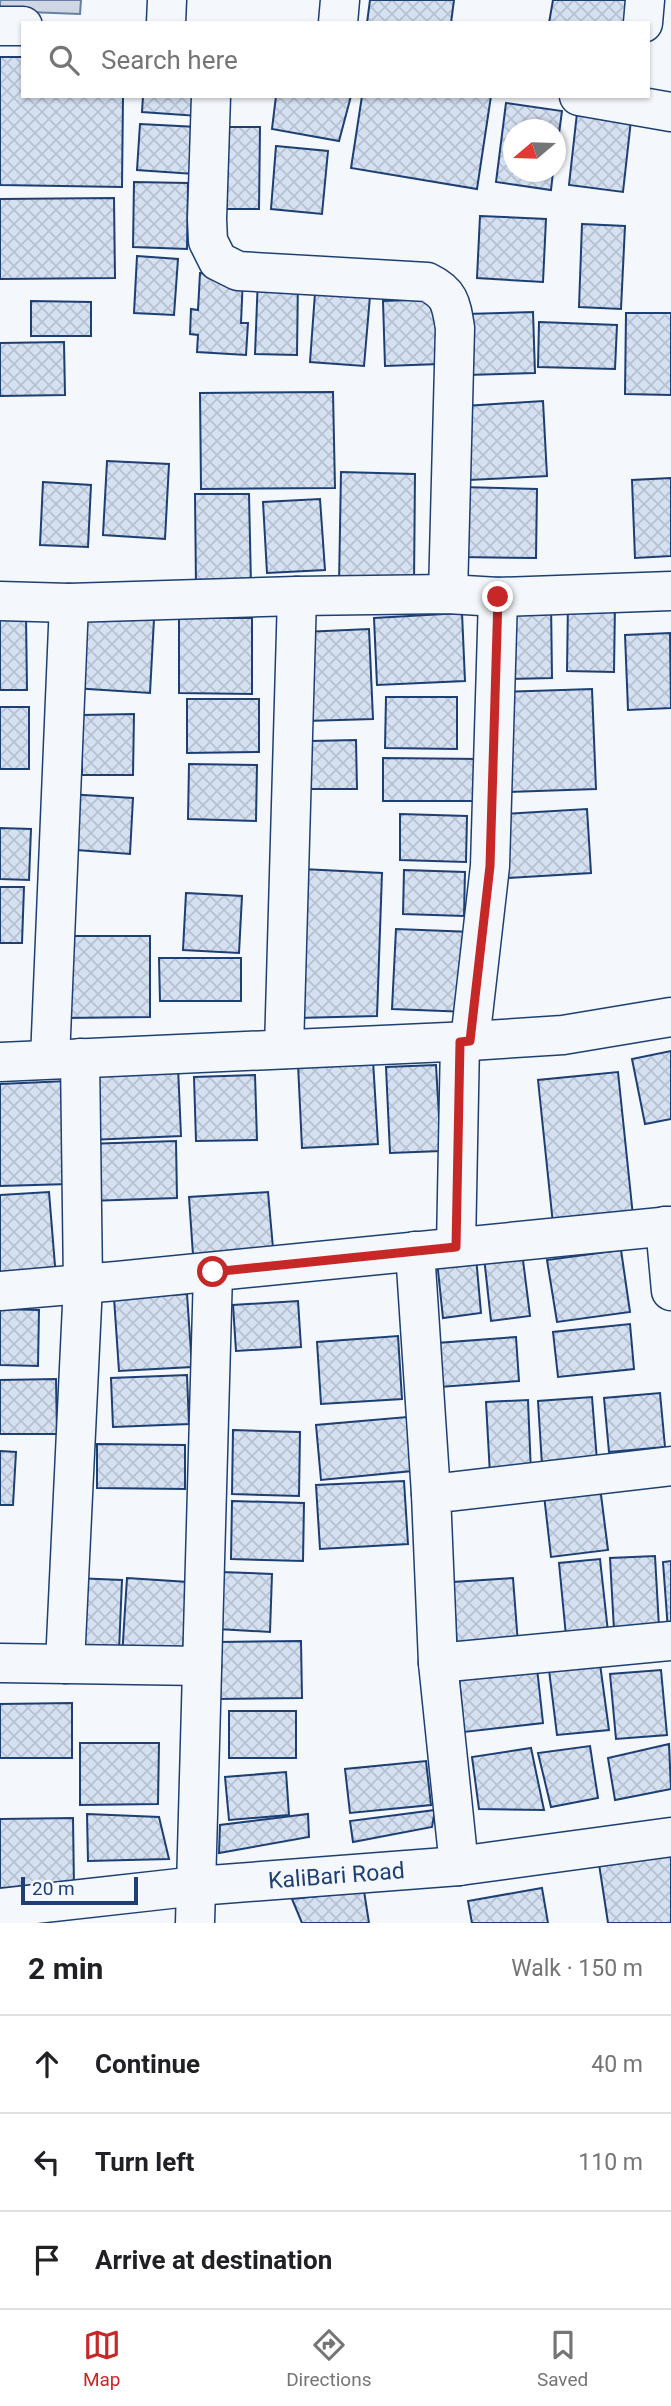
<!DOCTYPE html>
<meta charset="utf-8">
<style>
body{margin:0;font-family:Roboto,sans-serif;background:#f6f6f6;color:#202124}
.compass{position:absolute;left:503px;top:119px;width:63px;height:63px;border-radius:50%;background:#fff;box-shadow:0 2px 5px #0004;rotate:251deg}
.scale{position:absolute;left:21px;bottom:18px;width:117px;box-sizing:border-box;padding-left:7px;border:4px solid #1d3f73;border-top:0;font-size:19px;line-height:24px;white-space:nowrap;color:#1d3f73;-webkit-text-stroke:5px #f4f7fb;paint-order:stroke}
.stop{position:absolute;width:21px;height:21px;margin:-16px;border:5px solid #c62828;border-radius:50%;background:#fff}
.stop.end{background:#c62828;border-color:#fff;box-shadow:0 2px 7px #0008}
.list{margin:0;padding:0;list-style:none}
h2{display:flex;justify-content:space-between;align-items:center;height:91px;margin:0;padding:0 28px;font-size:30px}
h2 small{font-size:23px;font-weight:400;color:#757577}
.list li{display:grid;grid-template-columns:46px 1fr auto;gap:21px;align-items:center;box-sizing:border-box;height:98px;padding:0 28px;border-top:2px solid #e0e0e0}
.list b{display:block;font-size:26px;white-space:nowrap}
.list em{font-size:23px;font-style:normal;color:#757577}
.icon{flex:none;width:38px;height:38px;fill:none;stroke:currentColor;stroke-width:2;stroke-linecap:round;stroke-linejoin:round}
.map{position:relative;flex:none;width:671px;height:1923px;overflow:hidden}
.search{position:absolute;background:#fff;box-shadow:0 2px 5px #0004;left:21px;right:21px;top:21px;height:77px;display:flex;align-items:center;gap:18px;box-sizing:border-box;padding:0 24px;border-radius:0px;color:#757577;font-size:26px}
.sheet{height:385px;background:#fff}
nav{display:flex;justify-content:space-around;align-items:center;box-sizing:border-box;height:98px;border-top:2px solid #e0e0e0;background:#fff;font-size:19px;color:#757577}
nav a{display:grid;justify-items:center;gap:4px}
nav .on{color:#c62828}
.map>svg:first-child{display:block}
.water{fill:#cfd7e4;stroke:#687fa3;stroke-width:2}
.building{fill:url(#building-cross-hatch);stroke:#1d3f73;stroke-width:2}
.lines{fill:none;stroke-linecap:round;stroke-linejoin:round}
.minor-casing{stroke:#1d3f73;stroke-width:41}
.minor{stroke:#f4f7fb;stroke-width:38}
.route{stroke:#c62828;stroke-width:9}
.labels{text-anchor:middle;stroke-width:5;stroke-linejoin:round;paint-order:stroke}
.street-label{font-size:23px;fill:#1d3f73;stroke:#f4f7fb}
</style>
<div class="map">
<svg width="671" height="1923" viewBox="0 0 671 1923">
<defs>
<pattern id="building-cross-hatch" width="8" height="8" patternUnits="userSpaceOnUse" patternTransform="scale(1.75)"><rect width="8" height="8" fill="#d5e0f0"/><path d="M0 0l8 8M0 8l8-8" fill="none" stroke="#b6c1d1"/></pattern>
</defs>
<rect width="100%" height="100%" fill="#f4f7fb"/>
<polygon class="water" points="0,0 81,0 80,14 0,11"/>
<g class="building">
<polygon points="370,0 454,0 451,23 367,23"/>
<polygon points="553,0 628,0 624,23 549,23"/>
<polygon points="0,57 23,57 23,96 123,96 122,187 0,185"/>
<polygon points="143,96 198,96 198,116 142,112"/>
<polygon points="276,96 351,96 339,141 272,129"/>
<polygon points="362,96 491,96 477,189 351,168"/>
<polygon points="506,103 562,111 556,156 556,130 514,130 514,172 553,172 551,190 496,182"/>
<polygon points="577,113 631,120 623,192 569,185"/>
<polygon points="140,124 197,127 194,174 137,170"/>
<polygon points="215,127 260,127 259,209 215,209"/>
<polygon points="276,146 328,151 322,214 271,209"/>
<polygon points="134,182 188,183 187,249 133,247"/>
<polygon points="114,198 115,278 0,279 0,199"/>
<polygon points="480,216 546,219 543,282 477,278"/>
<polygon points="582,224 625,226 621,309 579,307"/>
<polygon points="137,256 178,259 174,315 134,313"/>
<polygon points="200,273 243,276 241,323 248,323 246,355 197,352 198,335 190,334 191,309 198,310"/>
<polygon points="258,277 298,278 297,355 255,354"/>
<polygon points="315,293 370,296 364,366 310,362"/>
<polygon points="438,299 440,364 385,366 383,301"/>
<polygon points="31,301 91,302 91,336 31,336"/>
<polygon points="533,312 535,373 467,375 466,314"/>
<polygon points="626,313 671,313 671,395 625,394"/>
<polygon points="539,322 617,325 615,369 538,367"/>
<polygon points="64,342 65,395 0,396 0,343"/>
<polygon points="333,392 335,488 201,489 200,393"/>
<polygon points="543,401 547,476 469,480 465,406"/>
<polygon points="107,461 169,464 165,539 103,535"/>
<polygon points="341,472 415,474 414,586 339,584"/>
<polygon points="671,478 671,556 635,558 632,480"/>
<polygon points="43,482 91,485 88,547 40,545"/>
<polygon points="461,487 537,489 536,558 460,557"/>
<polygon points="195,494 249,494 251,585 196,587"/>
<polygon points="320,499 325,570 267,573 263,502"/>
<polygon points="551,602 552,678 507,679 506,603"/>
<polygon points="568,602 615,603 614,672 567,671"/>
<polygon points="462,613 465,681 377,685 374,618"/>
<polygon points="78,614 154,619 150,693 73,688"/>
<polygon points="26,615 27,690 0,690 0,616"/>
<polygon points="179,618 252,618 252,694 179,693"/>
<polygon points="369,629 373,719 307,721 304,632"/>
<polygon points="670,633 671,708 628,710 625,635"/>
<polygon points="592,689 596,789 507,792 504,692"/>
<polygon points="386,697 457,697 457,749 385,748"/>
<polygon points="187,699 259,699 259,752 187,753"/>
<rect x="0" y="707" width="29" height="62"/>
<polygon points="134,714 133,775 82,775 82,715"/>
<polygon points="356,740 357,789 311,789 311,741"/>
<polygon points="383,758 481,759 481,801 383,801"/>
<polygon points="189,764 257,765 256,821 188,819"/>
<polygon points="67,794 133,798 130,854 63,849"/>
<polygon points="587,809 591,873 508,878 504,814"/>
<polygon points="400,814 467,816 466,862 400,860"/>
<polygon points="0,828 31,829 29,880 0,879"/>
<polygon points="302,869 382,873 377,1016 297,1018"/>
<polygon points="404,870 465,872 464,916 403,914"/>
<polygon points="0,887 24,887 22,943 0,943"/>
<polygon points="186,893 242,896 239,953 183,950"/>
<polygon points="396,929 472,932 468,1012 392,1009"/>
<polygon points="65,936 150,936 150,1017 65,1018"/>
<polygon points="159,958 241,958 241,1001 160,1001"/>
<polygon points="671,1051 671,1119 645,1124 632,1059"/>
<polygon points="373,1060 378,1144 302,1148 298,1064"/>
<polygon points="436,1065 441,1151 390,1153 386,1067"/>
<polygon points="178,1067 181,1136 90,1140 87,1071"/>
<polygon points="618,1072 633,1216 553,1224 538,1080"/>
<polygon points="255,1075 257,1140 196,1141 194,1077"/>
<polygon points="67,1081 69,1184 0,1186 0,1084"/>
<polygon points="176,1141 177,1198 88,1201 86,1144"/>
<polygon points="49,1192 56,1278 0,1282 0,1195"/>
<polygon points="268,1192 273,1248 193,1255 189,1197"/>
<polygon points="621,1250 630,1312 557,1322 547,1260"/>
<polygon points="522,1252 530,1316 491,1321 484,1257"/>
<polygon points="476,1257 481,1313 443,1318 437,1261"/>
<polygon points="187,1294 192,1367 119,1371 114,1298"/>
<polygon points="298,1301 301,1347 236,1351 233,1305"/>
<polygon points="0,1309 39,1310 38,1366 0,1365"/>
<polygon points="630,1324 634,1369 558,1377 553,1332"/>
<polygon points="398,1336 402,1399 321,1404 317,1342"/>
<polygon points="516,1337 519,1381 440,1387 437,1343"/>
<polygon points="187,1375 189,1424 113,1427 111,1378"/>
<polygon points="56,1379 57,1434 0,1434 0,1380"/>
<polygon points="660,1393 665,1447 609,1452 604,1398"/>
<polygon points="592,1397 597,1461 542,1465 538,1401"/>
<polygon points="528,1400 531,1473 490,1475 486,1402"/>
<polygon points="407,1417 412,1471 321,1480 316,1425"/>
<polygon points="233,1430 300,1432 299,1496 232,1494"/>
<polygon points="97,1444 185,1445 185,1489 97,1488"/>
<polygon points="0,1451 16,1452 13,1505 0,1505"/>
<polygon points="599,1479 608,1550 551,1557 543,1486"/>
<polygon points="404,1481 408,1544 320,1549 316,1485"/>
<polygon points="232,1501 304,1503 303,1561 231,1559"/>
<polygon points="655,1556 659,1627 614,1630 610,1558"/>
<polygon points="600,1559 608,1632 566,1636 559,1563"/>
<polygon points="671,1561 671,1630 668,1630 663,1562"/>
<polygon points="221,1572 272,1574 270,1632 218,1629"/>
<polygon points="74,1578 122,1580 119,1651 71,1648"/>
<polygon points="127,1578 188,1582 182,1662 122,1657"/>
<polygon points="513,1578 518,1644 457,1648 453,1582"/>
<polygon points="301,1641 302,1698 218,1699 217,1642"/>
<polygon points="600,1664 609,1730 557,1735 549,1670"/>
<polygon points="537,1668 543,1723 464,1732 459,1676"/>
<polygon points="661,1670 667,1735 616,1739 610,1674"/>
<polygon points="72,1703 72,1758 0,1758 0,1704"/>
<rect x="229" y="1711" width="67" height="47"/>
<polygon points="80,1743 159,1743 158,1804 80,1805"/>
<polygon points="669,1744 671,1789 615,1800 608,1758"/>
<polygon points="590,1746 598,1798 551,1807 538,1753"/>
<polygon points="531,1748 544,1810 479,1809 472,1757"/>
<polygon points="426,1761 431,1805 350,1813 345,1769"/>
<polygon points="286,1772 289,1815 229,1820 225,1777"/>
<polygon points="435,1810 432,1827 353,1842 350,1821"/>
<polygon points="87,1814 159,1817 169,1859 88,1861"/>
<polygon points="308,1814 309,1837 219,1853 220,1825"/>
<polygon points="73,1818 74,1888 0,1888 0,1819"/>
<polygon points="671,1852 671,1923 608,1923 599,1864"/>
<polygon points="542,1888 548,1923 472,1923 468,1901"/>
<polygon points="364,1891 369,1923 302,1923 292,1899"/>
</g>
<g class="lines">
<defs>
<g id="minor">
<polyline points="166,23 167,0"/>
<polyline points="338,23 340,0"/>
<polyline points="643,23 645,0"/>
<polyline points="0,26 23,26"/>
<path d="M 211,96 L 207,219 L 208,241 L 218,261 L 238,271 L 427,282 C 450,293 451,303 455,328 L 448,594"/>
<polyline points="579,96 671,112"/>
<polyline points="0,601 69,603 297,596 448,594 498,597 671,591"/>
<polyline points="470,1041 490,866 498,597"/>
<polyline points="284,1049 297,596"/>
<polyline points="50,1059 69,603"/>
<polyline points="0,1062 470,1041 563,1035 671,1017"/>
<polyline points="665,1226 671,1291"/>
<polyline points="456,1247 460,1042"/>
<polyline points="415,1251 431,1494"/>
<polyline points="0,1291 117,1281 671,1226"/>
<polyline points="0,1663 202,1666"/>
<polyline points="438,1663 671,1641"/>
<polyline points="65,1664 83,1284 80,1058"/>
<polyline points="459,1866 438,1663 431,1494 671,1466"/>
<path id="s1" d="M 0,1908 L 197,1886 L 459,1866 L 671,1837"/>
<polyline points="195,1923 213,1272"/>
</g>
</defs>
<use href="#minor" class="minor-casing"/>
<use href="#minor" class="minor"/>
</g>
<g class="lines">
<polyline class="route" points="213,1272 456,1247 460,1042 470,1041 490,866 498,597"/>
</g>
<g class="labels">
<g class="street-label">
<text dy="8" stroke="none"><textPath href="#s1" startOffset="338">KaliBari Road</textPath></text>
</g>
</g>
</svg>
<svg class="compass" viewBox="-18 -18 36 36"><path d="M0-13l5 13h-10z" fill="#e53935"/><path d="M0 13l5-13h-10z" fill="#757577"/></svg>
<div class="scale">20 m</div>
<div class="stop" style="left:213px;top:1272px"></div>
<div class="stop end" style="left:498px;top:597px"></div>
<div class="search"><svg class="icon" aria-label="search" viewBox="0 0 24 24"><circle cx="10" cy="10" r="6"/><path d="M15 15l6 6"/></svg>Search here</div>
</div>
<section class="sheet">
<h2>2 min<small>Walk · 150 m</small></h2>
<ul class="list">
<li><svg class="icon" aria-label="ahead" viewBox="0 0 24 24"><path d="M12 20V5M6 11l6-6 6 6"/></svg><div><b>Continue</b></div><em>40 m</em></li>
<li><svg class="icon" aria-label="left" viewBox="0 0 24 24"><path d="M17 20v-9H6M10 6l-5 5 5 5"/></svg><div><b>Turn left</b></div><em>110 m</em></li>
<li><svg class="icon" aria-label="arrive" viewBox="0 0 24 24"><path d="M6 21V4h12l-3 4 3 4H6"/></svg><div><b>Arrive at destination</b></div></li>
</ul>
</section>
<nav>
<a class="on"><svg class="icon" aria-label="map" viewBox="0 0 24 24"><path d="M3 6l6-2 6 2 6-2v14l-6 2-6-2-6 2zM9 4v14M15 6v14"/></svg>Map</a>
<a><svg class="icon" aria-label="directions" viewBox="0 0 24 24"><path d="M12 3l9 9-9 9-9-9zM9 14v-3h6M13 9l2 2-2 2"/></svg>Directions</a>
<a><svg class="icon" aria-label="saved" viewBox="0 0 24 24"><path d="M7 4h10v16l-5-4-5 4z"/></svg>Saved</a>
</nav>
